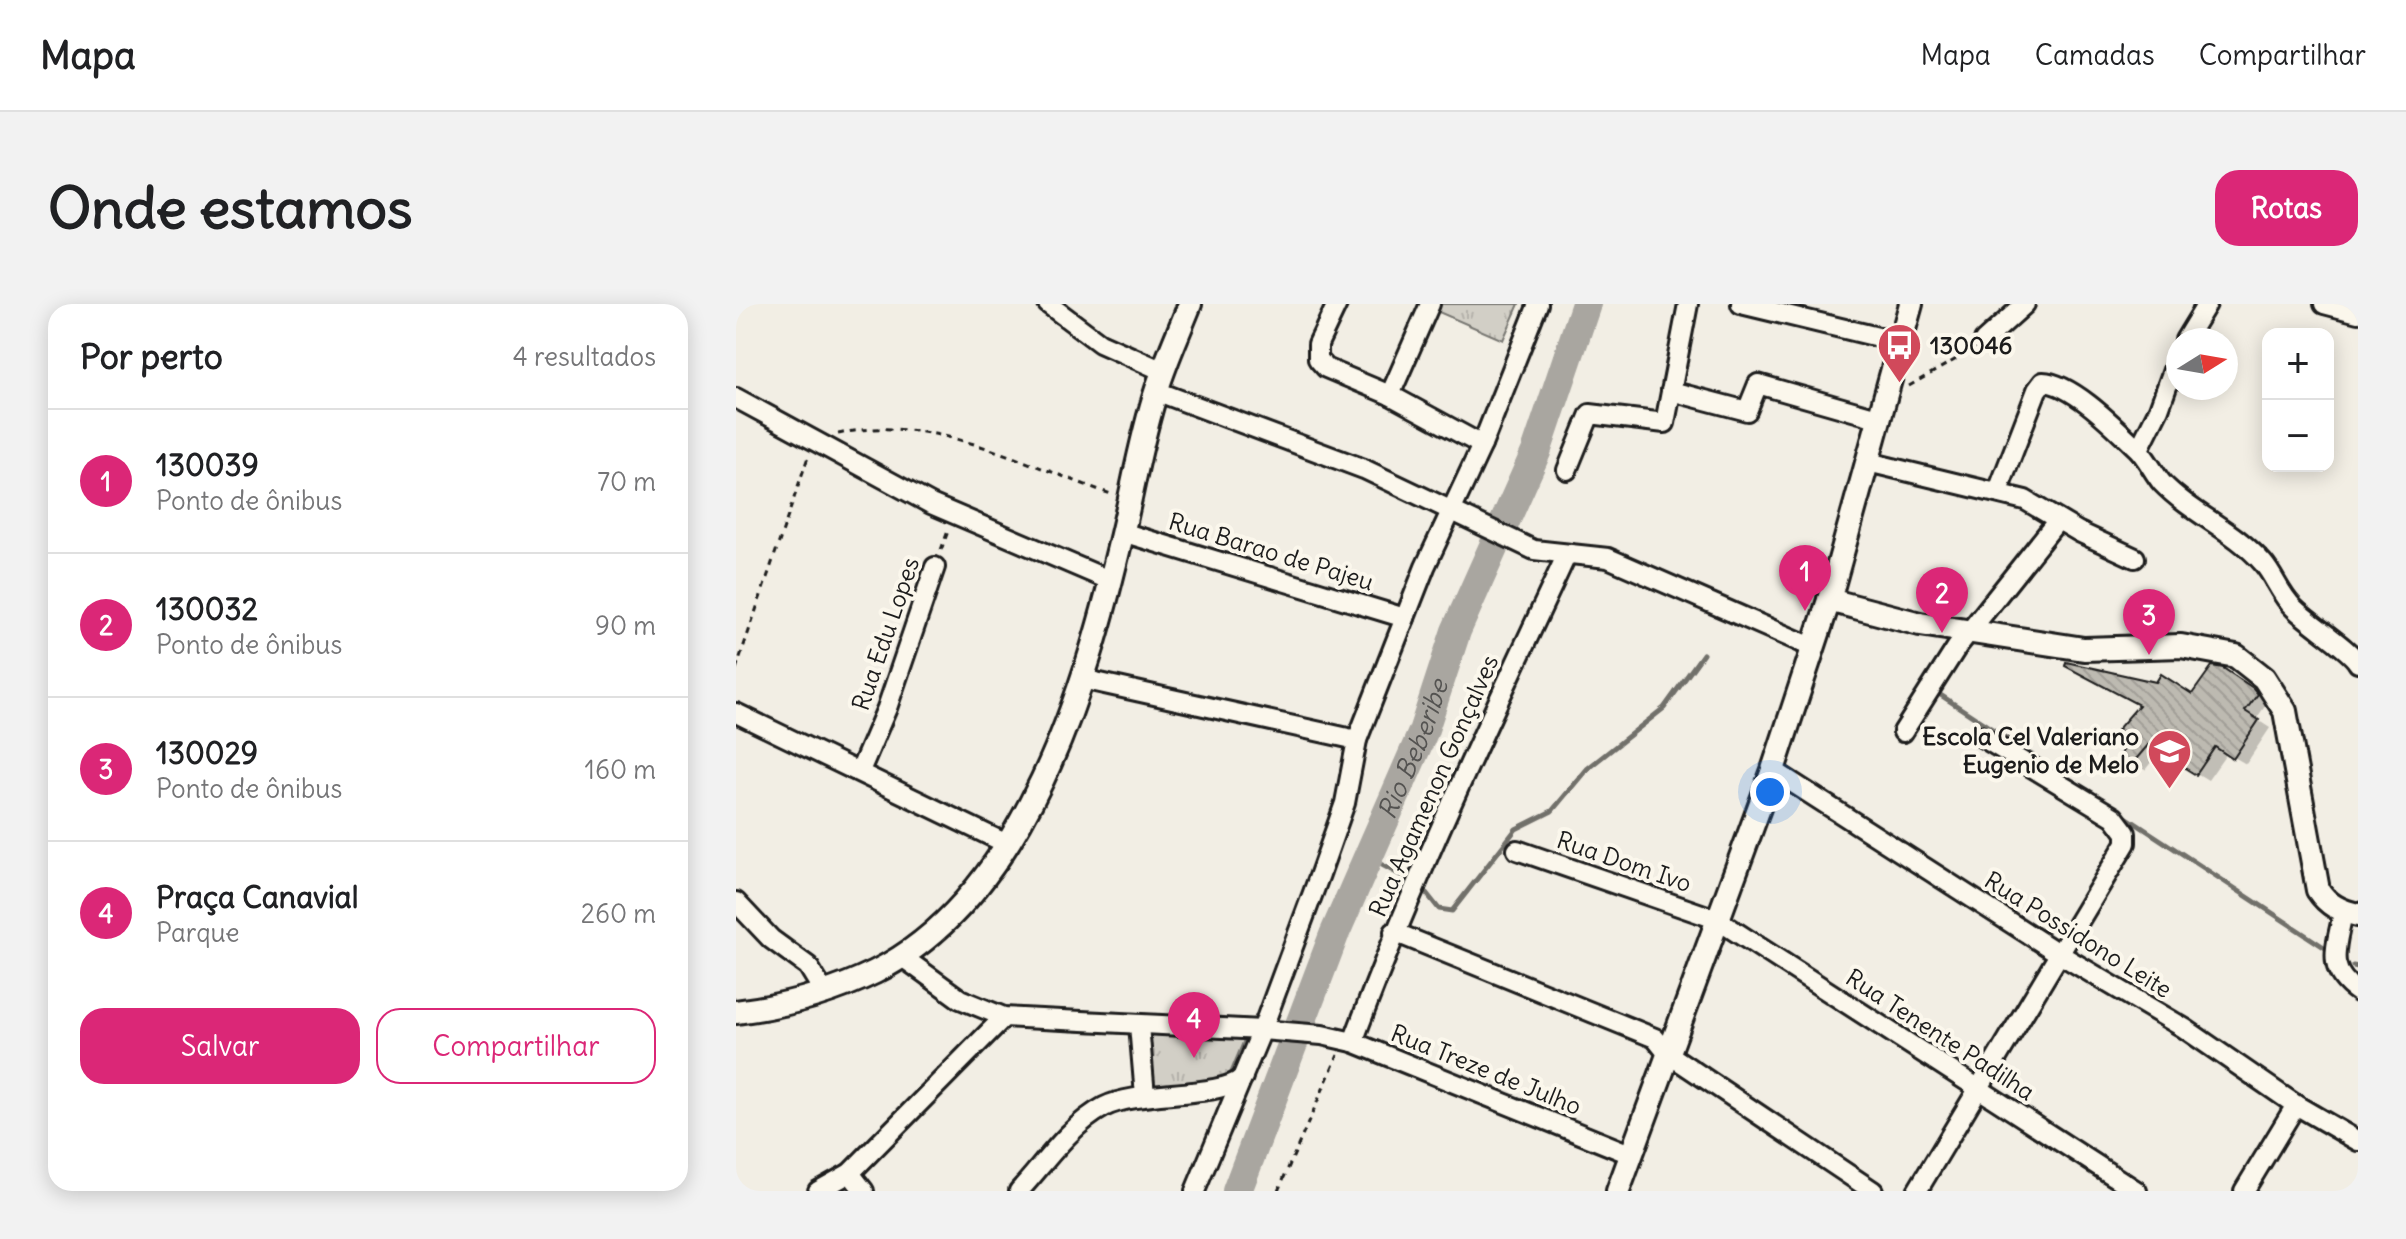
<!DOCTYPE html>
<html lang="pt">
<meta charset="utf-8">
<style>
body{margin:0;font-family:Delius,sans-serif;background:#f2f2f2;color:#202124}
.controls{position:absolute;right:24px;top:24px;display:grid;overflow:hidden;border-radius:16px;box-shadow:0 4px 20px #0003}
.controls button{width:72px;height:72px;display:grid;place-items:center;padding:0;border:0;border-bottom:2px solid #e0e0e0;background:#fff;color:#202124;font:40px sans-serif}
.compass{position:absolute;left:1430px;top:24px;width:72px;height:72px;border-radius:50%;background:#fff;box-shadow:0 4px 20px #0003;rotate:79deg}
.you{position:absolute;left:1034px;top:488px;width:28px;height:28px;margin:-20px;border:6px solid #fff;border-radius:50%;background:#1a73e8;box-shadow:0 0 0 12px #1a73e833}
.badge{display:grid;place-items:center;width:52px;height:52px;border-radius:50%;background:#db2777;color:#fff;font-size:26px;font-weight:700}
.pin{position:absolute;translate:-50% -66px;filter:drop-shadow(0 2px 4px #0008)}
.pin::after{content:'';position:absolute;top:42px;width:28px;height:24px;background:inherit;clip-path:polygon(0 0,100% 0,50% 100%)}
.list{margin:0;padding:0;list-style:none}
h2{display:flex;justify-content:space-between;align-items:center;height:104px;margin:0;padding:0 32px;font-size:34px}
h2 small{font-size:26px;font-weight:400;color:#757577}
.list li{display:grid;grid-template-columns:52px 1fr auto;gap:24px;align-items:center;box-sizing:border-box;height:144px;padding:0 32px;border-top:2px solid #e0e0e0}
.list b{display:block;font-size:30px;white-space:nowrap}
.list p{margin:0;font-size:26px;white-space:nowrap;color:#757577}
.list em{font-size:26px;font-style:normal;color:#757577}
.actions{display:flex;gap:16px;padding:24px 32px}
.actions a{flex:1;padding:18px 0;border:2px solid #db2777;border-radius:24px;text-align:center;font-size:28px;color:#db2777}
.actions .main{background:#db2777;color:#fff}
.map{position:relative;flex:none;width:1622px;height:887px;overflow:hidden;border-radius:24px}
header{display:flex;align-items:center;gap:48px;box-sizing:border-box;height:112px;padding:0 40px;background:#fff;border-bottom:2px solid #e0e0e0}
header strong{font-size:38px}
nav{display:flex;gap:44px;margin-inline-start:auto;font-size:28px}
.intro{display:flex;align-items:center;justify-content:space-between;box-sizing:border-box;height:192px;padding:0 48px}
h1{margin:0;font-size:56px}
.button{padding:20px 36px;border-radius:24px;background:#db2777;color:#fff;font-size:28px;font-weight:700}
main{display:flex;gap:48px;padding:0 48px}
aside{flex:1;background:#fff;border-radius:24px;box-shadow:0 4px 20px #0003}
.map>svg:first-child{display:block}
.park{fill:url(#park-tufts);stroke:#777671;stroke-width:2}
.shadow{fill:#0003}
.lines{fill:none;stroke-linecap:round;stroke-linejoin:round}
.stream{stroke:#716f6b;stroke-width:5}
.river{stroke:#a9a6a0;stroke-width:30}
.building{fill:url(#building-back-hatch);stroke:#1c1c1c;stroke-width:2}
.minor-casing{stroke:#1c1c1c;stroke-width:24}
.tertiary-casing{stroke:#1c1c1c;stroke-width:28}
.path{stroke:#1c1c1c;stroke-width:3;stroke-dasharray:6 6;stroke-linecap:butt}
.minor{stroke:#fbf7ec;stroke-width:18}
.tertiary{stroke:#fbf7ec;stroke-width:22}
.labels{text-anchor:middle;stroke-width:8;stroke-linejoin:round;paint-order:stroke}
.poi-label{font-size:24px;font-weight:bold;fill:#1c1c1c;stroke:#fbf7ec;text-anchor:start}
.street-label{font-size:24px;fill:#1c1c1c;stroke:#fbf7ec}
.water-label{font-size:26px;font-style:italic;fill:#545351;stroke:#fbf7ec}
</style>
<header>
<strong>Mapa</strong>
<nav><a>Mapa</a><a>Camadas</a><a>Compartilhar</a></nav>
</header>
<div class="intro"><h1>Onde estamos</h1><a class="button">Rotas</a></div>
<main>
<aside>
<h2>Por perto<small>4 resultados</small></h2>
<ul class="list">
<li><span class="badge">1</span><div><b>130039</b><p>Ponto de ônibus</p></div><em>70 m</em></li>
<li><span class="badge">2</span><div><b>130032</b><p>Ponto de ônibus</p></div><em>90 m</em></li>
<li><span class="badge">3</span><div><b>130029</b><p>Ponto de ônibus</p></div><em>160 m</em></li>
<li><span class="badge">4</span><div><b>Praça Canavial</b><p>Parque</p></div><em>260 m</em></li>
</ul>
<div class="actions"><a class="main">Salvar</a><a>Compartilhar</a></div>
</aside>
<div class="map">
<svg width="1622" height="887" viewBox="0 0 1622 887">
<defs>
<pattern id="park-tufts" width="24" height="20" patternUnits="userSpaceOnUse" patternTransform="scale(2)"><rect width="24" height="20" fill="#d2cfc6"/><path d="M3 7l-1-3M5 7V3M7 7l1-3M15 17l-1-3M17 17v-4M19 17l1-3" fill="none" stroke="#b4b1aa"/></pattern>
<pattern id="building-back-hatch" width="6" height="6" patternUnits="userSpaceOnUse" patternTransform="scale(2)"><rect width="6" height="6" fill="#bdbab1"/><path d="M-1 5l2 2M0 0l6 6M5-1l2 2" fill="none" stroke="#a29f98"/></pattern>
</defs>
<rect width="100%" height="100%" fill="#f2eee4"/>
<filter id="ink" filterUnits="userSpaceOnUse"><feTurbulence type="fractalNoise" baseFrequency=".0125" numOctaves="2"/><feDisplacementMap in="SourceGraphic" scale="16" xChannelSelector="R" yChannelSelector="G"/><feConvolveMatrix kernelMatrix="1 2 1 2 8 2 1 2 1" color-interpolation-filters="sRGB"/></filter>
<g filter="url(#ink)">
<g class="park">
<polygon points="700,0 783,0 767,36 698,6"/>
<polygon points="418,729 504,732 508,736 493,772 419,782 415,778 414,733"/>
</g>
<polygon class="shadow" points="1499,373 1532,398 1520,415 1534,424 1510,460 1491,449 1472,476 1424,447 1409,466 1386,452 1398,436 1406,401 1457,392"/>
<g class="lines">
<g class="stream">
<polyline points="1203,390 1335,477"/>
<polyline points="1384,509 1594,647"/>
<polyline points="633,554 676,577"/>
<polyline points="684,581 703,605 716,607 780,525 816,507 851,465 928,404 967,350"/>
<polyline points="1617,662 1622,663"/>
</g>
<path class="river" id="s1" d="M 501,887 L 598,631 L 687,428 L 720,327 L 800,148 L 850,0"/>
</g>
<polygon class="building" points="1330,358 1420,378 1425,370 1456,390 1476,362 1487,364 1517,384 1522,390 1509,407 1523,416 1497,455 1479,443 1460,471 1412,441 1396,460 1383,452 1395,436 1381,426 1403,401 1329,362"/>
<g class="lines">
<defs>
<g id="minor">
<polyline points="312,0 364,39 427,67"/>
<polyline points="601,0 582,40 582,55 590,64 654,91 746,141"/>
<polyline points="1005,0 1163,38"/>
<polyline points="1588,0 1622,9"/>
<polyline points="1449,36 1471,0"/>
<polyline points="1248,37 1289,0"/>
<polyline points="420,87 628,165 798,246 872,254 1076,343"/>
<polyline points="935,87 1011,107 1022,80 1145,115"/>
<polyline points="654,91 694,0"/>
<polyline points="0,94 195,200 373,276"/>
<polyline points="1403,145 1423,105 1442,52"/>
<polyline points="1132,158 1289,196 1343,228 1399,254"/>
<polyline points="831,166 854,110 929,119 952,0"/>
<path d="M 1262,187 L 1301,86 L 1307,78 C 1336,79 1380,124 1401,144 C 1411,154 1417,168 1426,179 C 1456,210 1498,226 1527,259 C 1539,273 1544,291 1558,304 C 1573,319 1615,346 1622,359"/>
<polyline points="386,228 669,314"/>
<polyline points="346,375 621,436"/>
<polyline points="0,409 271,540"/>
<polyline points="1167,428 1221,343 1322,216"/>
<polyline points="1037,466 1325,651 1448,724 1560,801 1622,837"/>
<polyline points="124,467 151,404 199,263"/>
<polyline points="781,546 980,615 1401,887"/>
<polyline points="0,598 35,635 72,662 89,690"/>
<path d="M 1607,608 C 1601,643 1588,665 1622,688"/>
<polyline points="658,628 919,734 931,749 1137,887"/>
<polyline points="165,652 224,695 268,713 526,726 586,731 617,738 894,850"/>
<polyline points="403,721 409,792"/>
<path d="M 617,738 C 679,571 756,411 831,250"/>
<polyline points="114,869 128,887"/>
<polyline points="82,887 114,869 268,713"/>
<path d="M 283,887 C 309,859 333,822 368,803 C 402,785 485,795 507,773"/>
<polyline points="459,887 526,726 584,570 609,499 621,436 689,263 746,141 802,0"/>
<polyline points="1181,887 1390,539 1390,529 1378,513 1244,432"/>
<polyline points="1508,887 1560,801"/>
</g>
<g id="tertiary">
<path d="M 1093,296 L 1184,320 L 1348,345 L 1445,342 L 1500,352 L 1528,374 L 1549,407 L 1582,586 C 1592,601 1604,607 1622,611"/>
<path d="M 0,708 C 49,702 94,690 139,668 C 290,592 352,378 387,226 C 398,179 406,130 421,85 C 430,56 443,28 454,0"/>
<polyline points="882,887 1037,466 1093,296 1175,0"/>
</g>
</defs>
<use href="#minor" class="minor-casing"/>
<use href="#tertiary" class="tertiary-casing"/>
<g class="path">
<polyline points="1173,82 1236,46"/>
<path d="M 102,130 C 194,108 289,161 375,190"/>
<polyline points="205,246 212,227"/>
<polyline points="0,365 72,153"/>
<polyline points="542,887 602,751"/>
</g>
<use href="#minor" class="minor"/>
<use href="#tertiary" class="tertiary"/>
</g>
</g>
<defs>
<symbol id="bus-pin" viewBox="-11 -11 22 30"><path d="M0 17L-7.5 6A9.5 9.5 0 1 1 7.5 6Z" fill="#d1495b" stroke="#fbf7ec"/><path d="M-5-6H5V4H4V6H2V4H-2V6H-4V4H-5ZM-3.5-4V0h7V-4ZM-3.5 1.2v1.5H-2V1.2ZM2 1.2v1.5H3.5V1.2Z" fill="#fff"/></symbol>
<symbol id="school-pin" viewBox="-11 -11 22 30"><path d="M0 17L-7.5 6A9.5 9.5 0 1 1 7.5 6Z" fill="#d1495b" stroke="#fbf7ec"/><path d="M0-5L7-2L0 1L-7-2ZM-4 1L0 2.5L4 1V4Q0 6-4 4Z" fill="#fff"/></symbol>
</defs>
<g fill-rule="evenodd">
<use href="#bus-pin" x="1138" y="16" width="51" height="69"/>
<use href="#school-pin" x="1408" y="422" width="51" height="69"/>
</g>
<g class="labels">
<g class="poi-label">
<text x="1194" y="50">130046</text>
<text x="1403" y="441" text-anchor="end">Escola Cel Valeriano<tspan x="1403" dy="28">Eugenio de Melo</tspan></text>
</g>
<g class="street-label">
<text transform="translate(535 248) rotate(17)" y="8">Rua Barao de Pajeu</text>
<text transform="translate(150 330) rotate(-71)" y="8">Rua Edu Lopes</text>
<text transform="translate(698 482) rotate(-66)" y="8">Rua Agamenon Gonçalves</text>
<text transform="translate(888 558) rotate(19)" y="8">Rua Dom Ivo</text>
<text transform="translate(1342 631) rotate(32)" y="8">Rua Possidono Leite</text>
<text transform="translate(1204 731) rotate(33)" y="8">Rua Tenente Padilha</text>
<text transform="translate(750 766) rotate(22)" y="8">Rua Treze de Julho</text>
</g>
<g class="water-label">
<text dy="9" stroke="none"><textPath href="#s1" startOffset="476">Rio Beberibe</textPath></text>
</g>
</g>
</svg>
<div class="controls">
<button>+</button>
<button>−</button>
</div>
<svg class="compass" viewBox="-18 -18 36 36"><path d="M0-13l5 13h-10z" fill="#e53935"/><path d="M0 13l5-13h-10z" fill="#757577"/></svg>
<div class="you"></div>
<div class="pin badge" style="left:1069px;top:307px">1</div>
<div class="pin badge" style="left:1206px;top:329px">2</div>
<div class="pin badge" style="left:1413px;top:351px">3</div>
<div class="pin badge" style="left:458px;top:754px">4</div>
</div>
</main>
